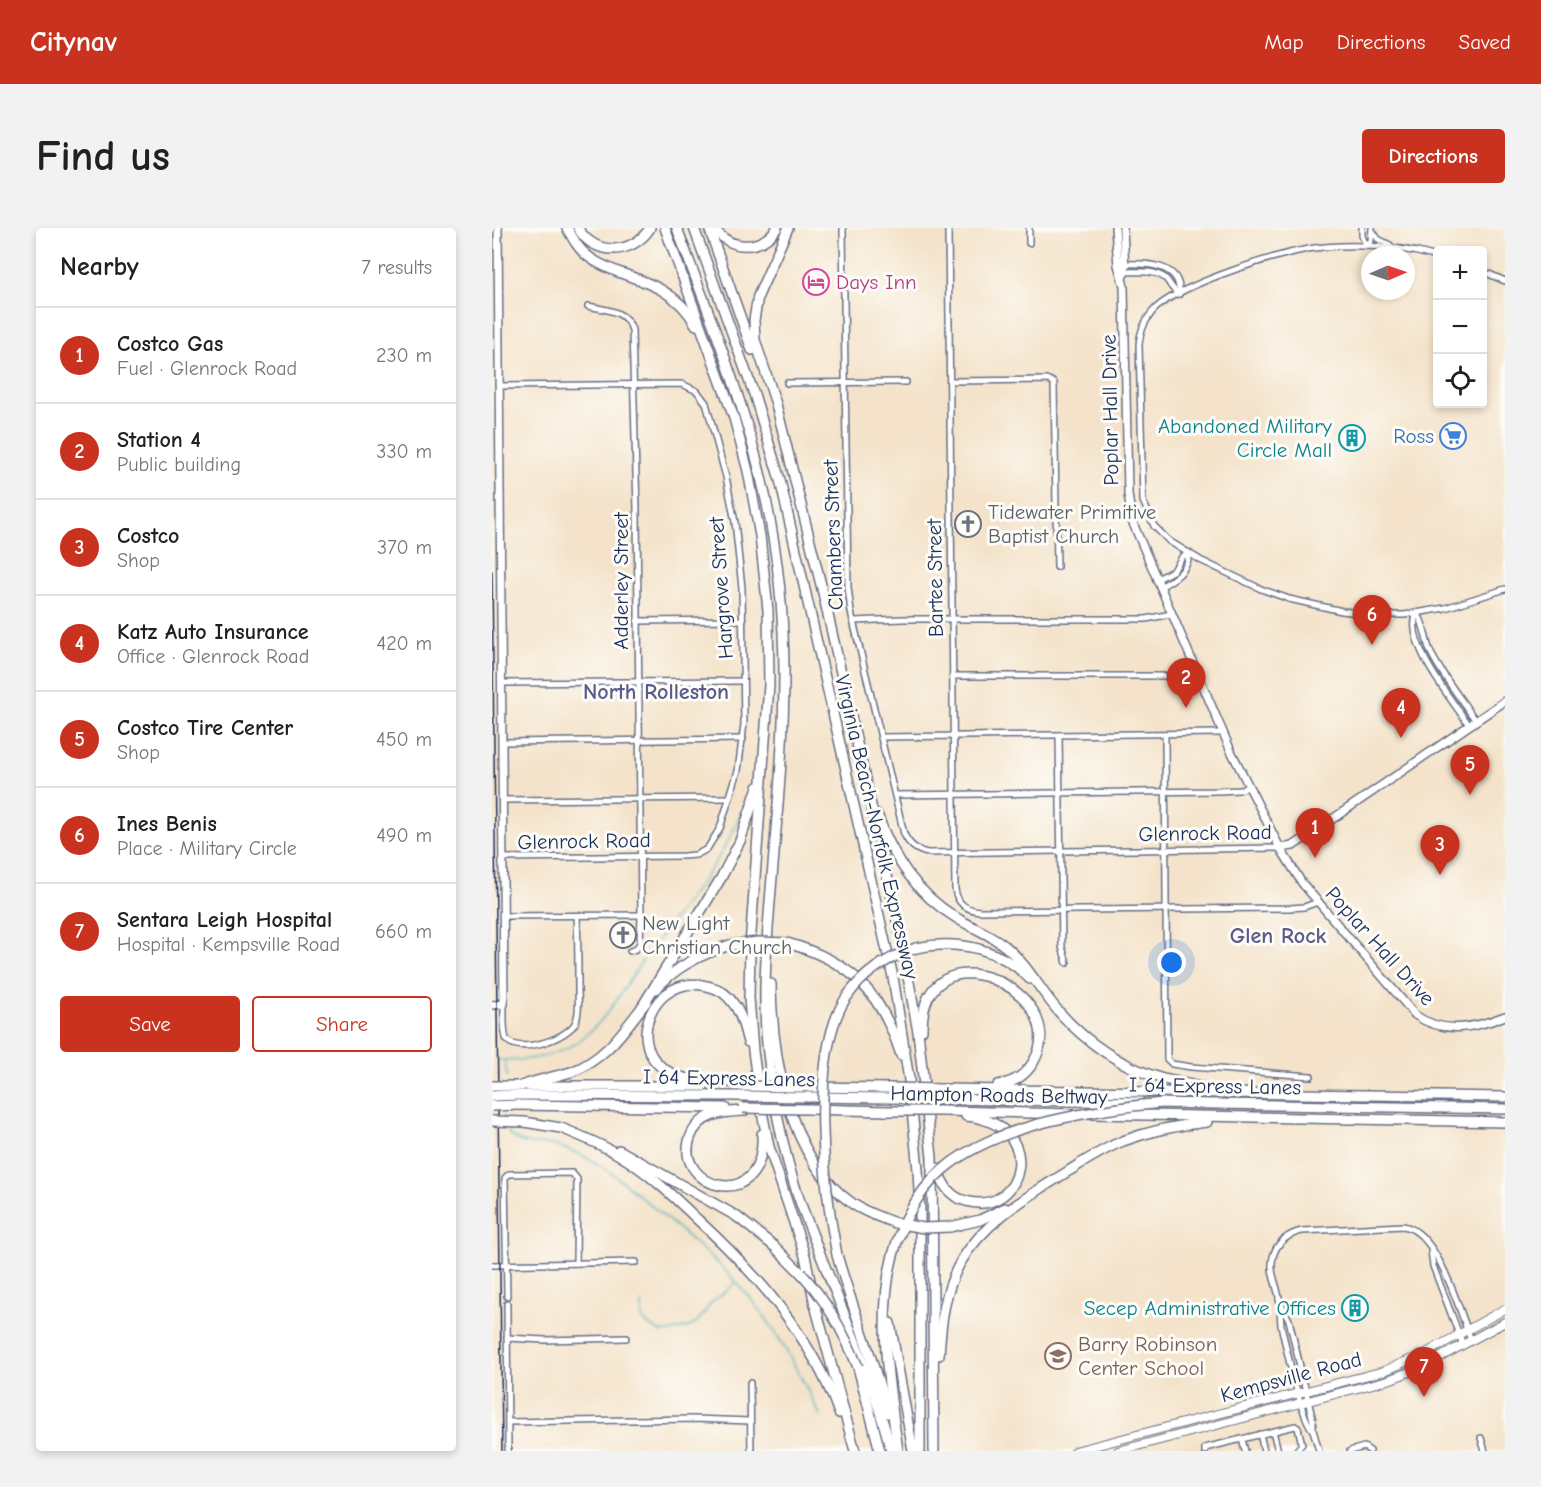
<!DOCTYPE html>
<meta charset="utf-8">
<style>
body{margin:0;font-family:"Comic Neue",sans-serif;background:#f2f2f2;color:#202124}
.controls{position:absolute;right:18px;top:18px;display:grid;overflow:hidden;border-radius:6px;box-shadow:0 3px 9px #0003}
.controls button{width:54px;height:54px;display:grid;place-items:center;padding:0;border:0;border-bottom:2px solid #e0e0e0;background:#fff;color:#202124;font:30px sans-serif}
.compass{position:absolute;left:869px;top:18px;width:54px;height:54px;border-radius:50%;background:#fff;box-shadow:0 3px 9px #0003;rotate:88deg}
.you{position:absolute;left:680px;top:735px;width:21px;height:21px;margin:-15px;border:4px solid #fff;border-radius:50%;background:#1a73e8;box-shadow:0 0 0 9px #1a73e833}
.badge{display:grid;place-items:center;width:39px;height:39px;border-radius:50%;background:#c8321e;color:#fff;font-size:20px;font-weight:700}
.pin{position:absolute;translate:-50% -50px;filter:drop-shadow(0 2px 3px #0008)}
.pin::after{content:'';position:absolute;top:32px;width:21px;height:18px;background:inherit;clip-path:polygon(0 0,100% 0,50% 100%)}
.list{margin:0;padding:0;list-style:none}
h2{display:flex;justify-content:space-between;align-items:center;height:78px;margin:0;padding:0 24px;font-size:26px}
h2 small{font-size:20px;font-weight:400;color:#757577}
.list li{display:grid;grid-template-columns:39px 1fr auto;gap:18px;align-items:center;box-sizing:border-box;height:96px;padding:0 24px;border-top:2px solid #e0e0e0}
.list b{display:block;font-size:22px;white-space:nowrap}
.list p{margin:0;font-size:20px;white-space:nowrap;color:#757577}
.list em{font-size:20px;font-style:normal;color:#757577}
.actions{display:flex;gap:12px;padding:18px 24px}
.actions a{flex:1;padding:14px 0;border:2px solid #c8321e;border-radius:6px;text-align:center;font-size:21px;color:#c8321e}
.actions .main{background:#c8321e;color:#fff}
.icon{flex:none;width:33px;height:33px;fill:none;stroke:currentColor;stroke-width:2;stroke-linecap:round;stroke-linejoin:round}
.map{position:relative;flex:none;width:1013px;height:1223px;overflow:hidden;border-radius:6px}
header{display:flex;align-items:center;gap:36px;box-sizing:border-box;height:84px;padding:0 30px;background:#c8321e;color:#fff}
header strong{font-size:28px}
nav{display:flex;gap:33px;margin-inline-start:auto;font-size:21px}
.intro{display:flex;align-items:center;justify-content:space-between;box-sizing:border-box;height:144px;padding:0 36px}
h1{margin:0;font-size:42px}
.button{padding:15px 27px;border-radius:6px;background:#c8321e;color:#fff;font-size:21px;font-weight:700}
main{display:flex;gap:36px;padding:0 36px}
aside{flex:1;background:#fff;border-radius:6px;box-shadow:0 3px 9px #0003}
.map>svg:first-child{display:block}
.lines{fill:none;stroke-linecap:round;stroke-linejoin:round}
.stream{stroke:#3dadb8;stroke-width:1.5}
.street-casing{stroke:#676e84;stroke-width:8}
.secondary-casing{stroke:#676e84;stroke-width:10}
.primary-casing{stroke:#676e84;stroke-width:10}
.highway-casing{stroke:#676e84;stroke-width:12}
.street{stroke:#fff;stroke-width:5}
.secondary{stroke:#fff;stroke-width:7}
.primary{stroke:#fff;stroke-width:8}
.highway{stroke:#fff;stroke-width:9}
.tram{stroke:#1b2f5e;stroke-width:1.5}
.highway-bridge-casing{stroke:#676e84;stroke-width:12;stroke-linecap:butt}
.highway-bridge{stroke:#fff;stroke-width:9}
.labels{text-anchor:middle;stroke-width:6;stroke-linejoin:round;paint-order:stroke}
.hotel-label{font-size:21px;fill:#b23c85;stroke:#fdfcf7;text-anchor:start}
.street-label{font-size:21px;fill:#1b2f5e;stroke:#fdfcf7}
.culture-label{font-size:21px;fill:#0d838f;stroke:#fdfcf7;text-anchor:end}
.shop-label{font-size:21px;fill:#366cbe;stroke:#fdfcf7;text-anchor:end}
.worship-label{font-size:21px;fill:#5b616d;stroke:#fdfcf7;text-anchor:start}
.education-label{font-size:21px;fill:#785e54;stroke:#fdfcf7;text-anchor:start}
.neighbourhood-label{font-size:22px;font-weight:bold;fill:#5a5b8c;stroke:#fdfcf7}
</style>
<header>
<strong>Citynav</strong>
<nav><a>Map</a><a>Directions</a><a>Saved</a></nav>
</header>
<div class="intro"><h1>Find us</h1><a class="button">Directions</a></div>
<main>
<aside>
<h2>Nearby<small>7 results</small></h2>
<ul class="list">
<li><span class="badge">1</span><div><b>Costco Gas</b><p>Fuel · Glenrock Road</p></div><em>230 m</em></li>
<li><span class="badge">2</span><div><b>Station 4</b><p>Public building</p></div><em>330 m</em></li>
<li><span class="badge">3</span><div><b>Costco</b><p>Shop</p></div><em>370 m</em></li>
<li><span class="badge">4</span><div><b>Katz Auto Insurance</b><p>Office · Glenrock Road</p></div><em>420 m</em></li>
<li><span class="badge">5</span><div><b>Costco Tire Center</b><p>Shop</p></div><em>450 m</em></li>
<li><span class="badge">6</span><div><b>Ines Benis</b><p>Place · Military Circle</p></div><em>490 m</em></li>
<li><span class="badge">7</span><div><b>Sentara Leigh Hospital</b><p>Hospital · Kempsville Road</p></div><em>660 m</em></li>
</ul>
<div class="actions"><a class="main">Save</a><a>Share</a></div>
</aside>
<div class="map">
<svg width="1013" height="1223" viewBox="0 0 1013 1223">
<rect width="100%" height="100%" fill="#fdfcf7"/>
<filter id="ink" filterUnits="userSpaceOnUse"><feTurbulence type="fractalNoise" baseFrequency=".0167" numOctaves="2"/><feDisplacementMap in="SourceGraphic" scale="12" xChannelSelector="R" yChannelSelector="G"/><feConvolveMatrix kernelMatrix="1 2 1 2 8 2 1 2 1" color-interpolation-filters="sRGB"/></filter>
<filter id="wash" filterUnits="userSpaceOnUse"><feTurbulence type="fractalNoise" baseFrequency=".008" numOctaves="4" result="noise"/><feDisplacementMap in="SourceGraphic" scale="24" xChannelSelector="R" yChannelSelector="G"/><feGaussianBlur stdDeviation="1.35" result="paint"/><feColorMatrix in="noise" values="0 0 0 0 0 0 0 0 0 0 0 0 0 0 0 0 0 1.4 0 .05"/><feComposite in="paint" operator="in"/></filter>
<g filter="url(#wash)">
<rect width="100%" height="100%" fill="#f4e3ca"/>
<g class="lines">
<g class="stream">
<path d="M 7,832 C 34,833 62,830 85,814 C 117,792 133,756 156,725 C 188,680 229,637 249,585"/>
<polyline points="13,832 15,849"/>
<path d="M 16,900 L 17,906 C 33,919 41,915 59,917 C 76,920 91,927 106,936 C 126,948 145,966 163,981 C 205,1016 252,1054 281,1101 C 300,1129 314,1159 329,1189"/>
<polyline points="150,1075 150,1090 155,1096 169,1104 177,1104 200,1098 206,1093 220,1074 243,1056"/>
</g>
</g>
</g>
<g filter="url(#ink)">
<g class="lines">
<defs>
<g id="street">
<path d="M 351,0 L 356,359 L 359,384 L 412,606 C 417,617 424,623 436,625 L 788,620"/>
<path d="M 456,0 L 463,661 C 465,676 474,682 489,683 L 798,680 L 812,679 L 826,674"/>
<polyline points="537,0 537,15"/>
<polyline points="870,0 870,8 874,17 879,13 880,0"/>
<polyline points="882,5 886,11 898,17"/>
<path d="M 945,29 C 908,18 871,16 832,19 C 795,21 690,56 664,80 C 654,90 648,103 647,117 L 651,273 L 662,298 L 677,313 L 708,332 L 769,361 L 797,371 L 850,383 L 886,387 L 912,387 L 953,380 L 1013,361"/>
<path d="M 631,36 C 652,35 690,35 687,66"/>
<polyline points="990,43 1013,53"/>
<path d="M 631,44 C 645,44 663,41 674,51 C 679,57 680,62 687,66"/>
<path d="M 96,78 C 114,82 134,82 140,102 L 145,282 L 149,687 L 148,715 L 144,721 L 138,723"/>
<polyline points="458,153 557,152 562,155 565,339"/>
<polyline points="295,155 414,154"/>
<polyline points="8,158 190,156 205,163 214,175 234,249 243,294 250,360 252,496 246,543 228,600 215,621 204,627 191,628 11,630"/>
<polyline points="664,352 682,342 690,329 697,325"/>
<path d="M 668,359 C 681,352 697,343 697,325"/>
<path d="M 925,385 C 911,414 961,473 977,497"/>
<path d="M 925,385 C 933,394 933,413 939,425 C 951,449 969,471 984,493"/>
<polyline points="145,393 251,392"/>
<polyline points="362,393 411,391 654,391 679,386"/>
<polyline points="461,448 689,448 704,444"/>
<polyline points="10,455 251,453"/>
<polyline points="673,506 675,831 680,836 699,839 819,848"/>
<polyline points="567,507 570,719 575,735"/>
<polyline points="390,509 731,505"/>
<polyline points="11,514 251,511"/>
<polyline points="403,567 727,563 747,562 757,559"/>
<polyline points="11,572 238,570"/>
<polyline points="11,688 149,687"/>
<path d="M 12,776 C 12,783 11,807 15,812 C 28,827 78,810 84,793 C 88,783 86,772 86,761 C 86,737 86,712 85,688"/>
<polyline points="939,1022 941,1038 971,1117"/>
<polyline points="0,1037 144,1034"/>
<polyline points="15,1068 13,950 17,946 80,945 85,951 84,1035"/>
<polyline points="787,1071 797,1092 821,1193 821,1202 827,1223"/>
<polyline points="15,1076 16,1223"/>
<polyline points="15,1110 53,1112 134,1110"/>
<polyline points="258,1155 259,1223"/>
<polyline points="16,1194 202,1191 258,1193"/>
<path d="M 821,1202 C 810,1194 793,1115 789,1097 C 788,1088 789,1079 787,1070 C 785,1056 777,1044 781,1029 C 784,1015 796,1006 810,1003 L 911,998 C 946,1003 967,1082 979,1112"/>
<polyline points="781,1203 786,1223"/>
<polyline points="768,1206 772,1223"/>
<polyline points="989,1210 993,1223"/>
<polyline points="750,1211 753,1223"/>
<polyline points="713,1223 713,1220 803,1198 806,1200 810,1216 804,1223"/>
<polyline points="858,1223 872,1219 878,1223"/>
</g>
<g id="secondary">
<path d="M 623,0 L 626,37 L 632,58 L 636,266 L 640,293 L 739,523 L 788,620 L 810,655 L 923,787 C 952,807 983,800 1013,788"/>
<polyline points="631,0 633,44 631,48"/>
<polyline points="788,620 801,618 1013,473"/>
<polyline points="0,777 12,776 6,0"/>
</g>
<g id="primary">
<polyline points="583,1223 892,1143 934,1125 1013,1081"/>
<polyline points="626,1223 896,1152 928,1140 1013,1094"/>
</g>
<g id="highway">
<path d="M 75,0 C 81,11 87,22 97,29 C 106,36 116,40 126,44 C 158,55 187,65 204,97"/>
<path d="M 86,0 C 102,29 141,27 158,0"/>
<polyline points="173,0 242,190 256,243 268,308 276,382 277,457 258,718 257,770 261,823 268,874 277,919 313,1028 323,1077 363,1223"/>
<path d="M 185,0 C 208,63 234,126 253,191 C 279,274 292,359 292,446 C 292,522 284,598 278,674 C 274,724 270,775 276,825 C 282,877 292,930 310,979 C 340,1061 378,1139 399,1223"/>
<polyline points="202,0 262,166 288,252 401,749 417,852 426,942 428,985 428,1223"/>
<polyline points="217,0 260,122"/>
<path d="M 222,0 C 238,23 269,23 285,0"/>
<polyline points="296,0 266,68 262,92 263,112 284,176 331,365 409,710 426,804 440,929 442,1223"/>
<path d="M 385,586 C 400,629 424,665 463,689 C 480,700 499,706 514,719 C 537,738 549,765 569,786 C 594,814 630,839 668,850 C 687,855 706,857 725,864"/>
<path d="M 295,715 C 359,733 389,764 409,827"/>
<path d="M 424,720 C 465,711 508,720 538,751"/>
<path d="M 279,756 C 280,829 296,931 361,976 C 374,985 388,989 403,995"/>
<path d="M 164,761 C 184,738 210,726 238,717"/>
<polyline points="150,779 229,650 248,613 266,559"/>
<path d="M 430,802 C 429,695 582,762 542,833 C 534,847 522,855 506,857"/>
<path d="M 247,854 C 225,853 199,855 179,845 C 129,821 161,744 215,758 C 225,760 235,766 241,775 C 250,786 252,801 256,814"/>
<path d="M 29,858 C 45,852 62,849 79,844 C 114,831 132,802 154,774"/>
<polyline points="37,858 212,858"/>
<polyline points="310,859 398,860"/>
<polyline points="451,861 1013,869"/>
<polyline points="24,867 249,868"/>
<polyline points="315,869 400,870"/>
<polyline points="452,871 648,874"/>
<polyline points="664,875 1013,881"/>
<polyline points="25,877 233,880"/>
<polyline points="317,881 394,883"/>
<path d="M 252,883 C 230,884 207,885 198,910 C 181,960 274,988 270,906"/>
<polyline points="452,883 582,886"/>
<polyline points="601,886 1013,894"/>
<path d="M 69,900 C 89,908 109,916 127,927 C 156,944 181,968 205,991 C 265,1046 319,1107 347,1185"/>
<polyline points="127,922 244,988 282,1018 309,1045"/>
<path d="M 445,940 C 450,955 457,969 474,973 C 532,990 556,896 474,888"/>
<polyline points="458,999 488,992 513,980"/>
<path d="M 345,1027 C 360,1080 382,1131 395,1185"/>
<path d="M 397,1045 C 387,1105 398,1164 406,1223"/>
<polyline points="398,1095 421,1223"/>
<path d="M 447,1127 C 449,1095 452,1064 468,1035 C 492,993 535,969 575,944 C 593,933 611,921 631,913 C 658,903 686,897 715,894"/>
<polyline points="366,1139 388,1223"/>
</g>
</defs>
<use href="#street" class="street-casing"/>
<use href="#secondary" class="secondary-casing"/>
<use href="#primary" class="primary-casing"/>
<use href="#highway" class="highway-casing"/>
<use href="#street" class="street"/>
<use href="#secondary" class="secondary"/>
<use href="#primary" class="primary"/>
<use href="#highway" class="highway"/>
<polyline class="tram" points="0,343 10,1223"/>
<defs>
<g id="highway-bridge">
<polyline points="238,717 267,714 295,715"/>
<polyline points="0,858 25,858"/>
<polyline points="248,858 310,859"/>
<polyline points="398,860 451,861"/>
<polyline points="0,868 24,867"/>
<polyline points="249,868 315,869"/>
<polyline points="400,870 452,871"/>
<polyline points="0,878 25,877"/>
<polyline points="251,880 317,881"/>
<polyline points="394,883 452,883"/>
<polyline points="0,893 32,894 69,900"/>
<polyline points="403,995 432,1000 458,999"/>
<path d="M 345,1027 C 332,962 317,827 354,770 C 371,745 396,729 424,720"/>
<path d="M 309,1045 C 335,1073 352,1104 366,1139"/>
<path d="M 397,1045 C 415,950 469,915 558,893 C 596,884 632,878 671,875"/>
</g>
</defs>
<use href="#highway-bridge" class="highway-bridge-casing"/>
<use href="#highway-bridge" class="highway-bridge"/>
</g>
</g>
<defs>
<symbol id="hotel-ring" viewBox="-11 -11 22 22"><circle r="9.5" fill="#fdfcf7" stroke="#d1479c" stroke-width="1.5"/><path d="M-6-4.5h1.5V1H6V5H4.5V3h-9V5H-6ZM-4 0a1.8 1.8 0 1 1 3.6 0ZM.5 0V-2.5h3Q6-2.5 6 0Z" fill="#d1479c"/></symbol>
<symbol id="supermarket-ring" viewBox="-11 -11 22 22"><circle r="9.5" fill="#fdfcf7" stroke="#3f7fe0" stroke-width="1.5"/><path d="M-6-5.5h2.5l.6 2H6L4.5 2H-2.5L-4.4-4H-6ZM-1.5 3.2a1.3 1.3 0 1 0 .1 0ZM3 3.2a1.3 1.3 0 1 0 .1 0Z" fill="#3f7fe0"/></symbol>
<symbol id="building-ring" viewBox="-11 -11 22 22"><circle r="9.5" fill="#fdfcf7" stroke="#0f9aa8" stroke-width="1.5"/><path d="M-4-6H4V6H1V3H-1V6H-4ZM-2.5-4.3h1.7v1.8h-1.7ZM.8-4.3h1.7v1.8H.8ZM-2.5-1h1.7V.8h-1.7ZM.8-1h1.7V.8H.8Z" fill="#0f9aa8"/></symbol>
<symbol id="church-ring" viewBox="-11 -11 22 22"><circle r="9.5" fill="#fdfcf7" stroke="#6b7280" stroke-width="1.5"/><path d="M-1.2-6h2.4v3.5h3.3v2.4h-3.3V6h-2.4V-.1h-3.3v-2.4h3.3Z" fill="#6b7280"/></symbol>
<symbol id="school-ring" viewBox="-11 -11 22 22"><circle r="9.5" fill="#fdfcf7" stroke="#8d6e63" stroke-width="1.5"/><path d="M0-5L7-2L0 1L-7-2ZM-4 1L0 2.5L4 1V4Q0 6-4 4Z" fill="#8d6e63"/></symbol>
</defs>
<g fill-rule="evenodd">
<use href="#hotel-ring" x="309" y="39" width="30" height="30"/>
<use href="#supermarket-ring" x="946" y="193" width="30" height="30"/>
<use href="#building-ring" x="845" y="195" width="30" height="30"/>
<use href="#church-ring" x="461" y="281" width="30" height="30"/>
<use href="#church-ring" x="116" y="692" width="30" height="30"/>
<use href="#building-ring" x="848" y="1065" width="30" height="30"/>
<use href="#school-ring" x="551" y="1113" width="30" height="30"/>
</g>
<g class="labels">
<g class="hotel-label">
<text x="344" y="61">Days Inn</text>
</g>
<g class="street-label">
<text transform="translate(618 182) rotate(-91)" y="7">Poplar Hall Drive</text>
<text transform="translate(341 307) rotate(-92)" y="7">Chambers Street</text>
<text transform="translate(443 350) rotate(-91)" y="7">Bartee Street</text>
<text transform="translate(129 353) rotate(-90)" y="7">Adderley Street</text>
<text transform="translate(229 360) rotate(-94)" y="7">Hargrove Street</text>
<text transform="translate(385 599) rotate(77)" y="7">Virginia Beach-Norfolk Expressway</text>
<text transform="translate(713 605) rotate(-1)" y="7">Glenrock Road</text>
<text transform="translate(92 613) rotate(-1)" y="7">Glenrock Road</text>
<text transform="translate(888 718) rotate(48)" y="7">Poplar Hall Drive</text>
<text transform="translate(237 850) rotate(1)" y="7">I 64 Express Lanes</text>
<text transform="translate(723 858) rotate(1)" y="7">I 64 Express Lanes</text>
<text transform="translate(507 867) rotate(1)" y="7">Hampton Roads Beltway</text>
<text transform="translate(799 1149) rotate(-15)" y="7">Kempsville Road</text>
</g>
<g class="culture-label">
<text x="840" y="205">Abandoned Military<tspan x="840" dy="24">Circle Mall</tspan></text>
<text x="844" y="1087">Secep Administrative Offices</text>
</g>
<g class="shop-label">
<text x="942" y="215">Ross</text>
</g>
<g class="worship-label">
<text x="496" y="291">Tidewater Primitive<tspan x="496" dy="24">Baptist Church</tspan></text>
<text x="150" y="702">New Light<tspan x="150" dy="24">Christian Church</tspan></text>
</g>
<g class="education-label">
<text x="586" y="1123">Barry Robinson<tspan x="586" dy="24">Center School</tspan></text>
</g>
<g class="neighbourhood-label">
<text x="164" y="471">North Rolleston</text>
<text x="786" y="715">Glen Rock</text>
</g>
</g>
</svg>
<div class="controls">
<button>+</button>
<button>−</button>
<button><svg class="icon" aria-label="locate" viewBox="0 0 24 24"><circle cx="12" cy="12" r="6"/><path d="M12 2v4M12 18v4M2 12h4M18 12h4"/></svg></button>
</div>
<svg class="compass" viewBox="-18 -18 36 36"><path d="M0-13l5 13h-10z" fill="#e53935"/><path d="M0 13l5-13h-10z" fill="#757577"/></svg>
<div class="you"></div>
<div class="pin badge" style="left:823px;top:630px">1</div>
<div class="pin badge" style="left:694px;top:480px">2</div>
<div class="pin badge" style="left:948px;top:647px">3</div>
<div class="pin badge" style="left:909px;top:510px">4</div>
<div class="pin badge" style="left:978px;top:567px">5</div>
<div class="pin badge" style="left:880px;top:417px">6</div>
<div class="pin badge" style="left:932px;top:1169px">7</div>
</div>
</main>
